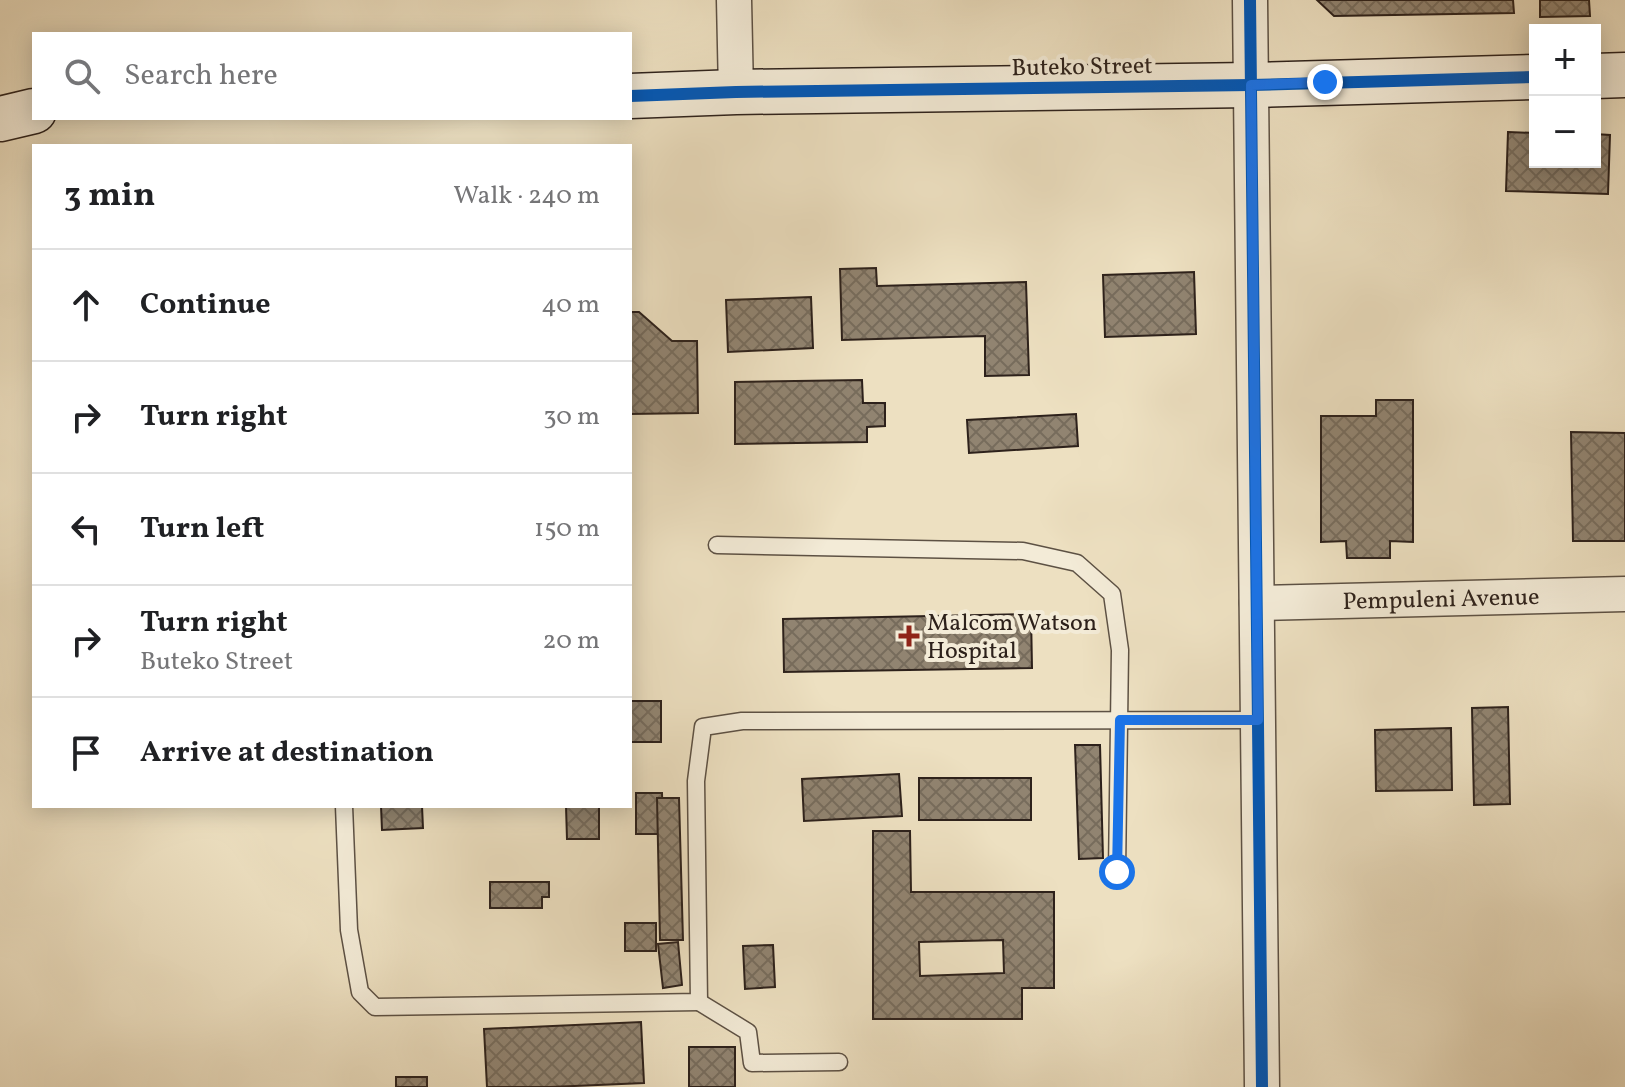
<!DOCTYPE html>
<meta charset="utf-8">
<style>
body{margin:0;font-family:Vollkorn,serif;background:#f2f2f2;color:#202124}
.controls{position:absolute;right:24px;top:24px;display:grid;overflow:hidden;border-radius:0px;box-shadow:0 4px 20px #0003}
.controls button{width:72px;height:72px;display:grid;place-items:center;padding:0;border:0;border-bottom:2px solid #e0e0e0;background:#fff;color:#202124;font:40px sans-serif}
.stop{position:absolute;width:24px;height:24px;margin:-18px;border:6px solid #1a73e8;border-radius:50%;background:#fff}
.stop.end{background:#1a73e8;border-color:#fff;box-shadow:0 2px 8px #0008}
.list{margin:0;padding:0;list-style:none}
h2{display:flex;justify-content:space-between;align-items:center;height:104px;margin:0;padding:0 32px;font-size:34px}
h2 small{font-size:26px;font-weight:400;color:#757577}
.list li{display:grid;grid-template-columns:52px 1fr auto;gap:24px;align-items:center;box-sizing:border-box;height:112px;padding:0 32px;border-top:2px solid #e0e0e0}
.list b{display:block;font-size:30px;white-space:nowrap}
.list p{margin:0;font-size:26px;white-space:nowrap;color:#757577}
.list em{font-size:26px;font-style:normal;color:#757577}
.icon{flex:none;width:44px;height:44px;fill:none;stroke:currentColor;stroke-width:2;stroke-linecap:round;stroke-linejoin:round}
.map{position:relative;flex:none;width:1625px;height:1087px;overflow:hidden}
.search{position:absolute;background:#fff;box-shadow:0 4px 20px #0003;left:32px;top:32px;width:600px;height:88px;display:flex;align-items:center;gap:20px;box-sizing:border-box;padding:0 28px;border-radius:0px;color:#757577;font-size:30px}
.panel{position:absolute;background:#fff;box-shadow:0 4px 20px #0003;left:32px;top:144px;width:600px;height:664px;border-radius:0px}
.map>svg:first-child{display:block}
.building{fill:url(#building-cross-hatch);stroke:#2d211b;stroke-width:2;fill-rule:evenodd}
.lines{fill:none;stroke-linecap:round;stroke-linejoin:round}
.lane-casing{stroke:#5d5144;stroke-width:19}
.street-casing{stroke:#5d5144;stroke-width:37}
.secondary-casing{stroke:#2d211b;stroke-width:47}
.lane{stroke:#f3ebd7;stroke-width:16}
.street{stroke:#f3ebd7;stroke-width:34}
.secondary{stroke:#f3ebd7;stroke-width:44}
.cycleway-casing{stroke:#f3ebd7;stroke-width:17}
.cycleway{stroke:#0057b8;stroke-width:12}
.route{stroke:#1a73e8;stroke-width:10}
.poi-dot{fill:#8f2418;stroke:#f3ebd7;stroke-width:3}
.labels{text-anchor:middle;stroke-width:8;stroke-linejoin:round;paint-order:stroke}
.street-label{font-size:24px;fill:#2d211b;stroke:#f3ebd7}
.poi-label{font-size:24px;fill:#2d211b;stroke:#f3ebd7;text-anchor:start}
</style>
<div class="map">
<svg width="1625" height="1087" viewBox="0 0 1625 1087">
<defs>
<pattern id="building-cross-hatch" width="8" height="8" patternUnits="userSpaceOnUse" patternTransform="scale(2)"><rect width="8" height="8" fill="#918471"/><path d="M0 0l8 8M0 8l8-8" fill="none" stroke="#776c5c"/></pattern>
</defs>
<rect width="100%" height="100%" fill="#ede0c1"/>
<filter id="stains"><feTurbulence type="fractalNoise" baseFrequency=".0025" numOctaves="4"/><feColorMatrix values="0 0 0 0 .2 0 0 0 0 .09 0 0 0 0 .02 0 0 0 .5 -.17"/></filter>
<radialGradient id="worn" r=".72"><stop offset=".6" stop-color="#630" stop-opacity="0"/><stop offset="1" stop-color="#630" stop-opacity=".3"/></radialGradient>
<g class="building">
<polygon points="1317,0 1513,0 1514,13 1334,16"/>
<polygon points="1540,0 1589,0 1590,16 1540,17"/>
<polygon points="1508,132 1535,133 1535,162 1595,162 1595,134 1610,135 1608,194 1506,191"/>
<polygon points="876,268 877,286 1026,282 1029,375 985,376 985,336 842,340 840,269"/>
<polygon points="1194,272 1196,334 1105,337 1103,275"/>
<polygon points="811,297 813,348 728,352 726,300"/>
<polygon points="630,312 639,312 672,341 697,341 698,413 630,414"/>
<polygon points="862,380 863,403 885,403 885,426 867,427 867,442 735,444 735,382"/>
<polygon points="1376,400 1413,400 1413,542 1390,541 1390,558 1347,558 1346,541 1321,542 1321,416 1376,416"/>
<polygon points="1076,414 1078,446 969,453 967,420"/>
<polygon points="1571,432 1625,433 1625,541 1573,541"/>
<polygon points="1031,614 1032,668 784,672 783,619"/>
<rect x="630" y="701" width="31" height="41"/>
<polygon points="1508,707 1510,804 1474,805 1472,708"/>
<polygon points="1451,728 1452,790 1376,791 1375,730"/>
<polygon points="1075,745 1100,745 1103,858 1079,859"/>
<polygon points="899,774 902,816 804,821 802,779"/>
<rect x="919" y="778" width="112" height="42"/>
<polygon points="636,793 662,793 663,834 636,834"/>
<polygon points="657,798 679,798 683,940 660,940"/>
<polygon points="381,806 422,806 423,828 382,830"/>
<polygon points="566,806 599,806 599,839 567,839"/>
<path d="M 873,831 L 910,831 L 911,892 L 1054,892 L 1054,988 L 1022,988 L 1022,1019 L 873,1019 ZM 1003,940 L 1004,973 L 920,976 L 919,942 Z"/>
<polygon points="490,882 549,882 549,897 542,897 542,908 490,908"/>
<rect x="625" y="923" width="31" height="28"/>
<polygon points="678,942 682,985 663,988 658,944"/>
<polygon points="773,945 775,987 745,989 743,946"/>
<polygon points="641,1022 644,1083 551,1087 487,1087 484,1029"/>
<rect x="689" y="1047" width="46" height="40"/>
<rect x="396" y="1077" width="31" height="10"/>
</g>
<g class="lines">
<defs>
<g id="lane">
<polyline points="717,545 1023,551 1077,563 1112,594 1120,650 1117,872"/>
<polyline points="344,806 349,930 360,992 375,1007 699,1002 696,781 703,727 742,721 1258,720"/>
<polyline points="699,1002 748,1032 752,1063 839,1062"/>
</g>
<g id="street">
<polyline points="734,0 736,92"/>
<polyline points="1250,0 1262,1087"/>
<path id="s1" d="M 1257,603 L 1625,594"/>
</g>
<g id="secondary">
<polyline points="1595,76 1625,75"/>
<polyline points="630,96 736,92 1251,85 1535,77"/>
<polyline points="0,119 34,111"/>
</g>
</defs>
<use href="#lane" class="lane-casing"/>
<use href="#street" class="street-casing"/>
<use href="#secondary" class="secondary-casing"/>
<use href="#lane" class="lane"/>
<use href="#street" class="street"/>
<use href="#secondary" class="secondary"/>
<defs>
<g id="cycleway">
<polyline points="1250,0 1262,1087"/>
<polyline points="630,96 736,92 1251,85 1535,77"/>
</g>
</defs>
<use href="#cycleway" class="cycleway-casing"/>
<use href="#cycleway" class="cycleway"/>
</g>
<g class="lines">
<polyline class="route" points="1117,872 1120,720 1258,720 1251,85 1325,82"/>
</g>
<path class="poi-dot" d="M905 624h8v8h8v8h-8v8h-8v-8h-8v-8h8z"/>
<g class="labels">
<g class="street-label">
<text transform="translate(1082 66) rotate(-1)" y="8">Buteko Street</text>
<text dy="8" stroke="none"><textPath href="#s1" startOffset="184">Pempuleni Avenue</textPath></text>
</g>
<g class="poi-label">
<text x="927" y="630">Malcom Watson<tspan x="927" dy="28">Hospital</tspan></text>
</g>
</g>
<rect width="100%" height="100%" filter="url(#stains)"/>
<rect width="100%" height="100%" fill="url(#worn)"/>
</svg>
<div class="controls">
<button>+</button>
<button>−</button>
</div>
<div class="stop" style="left:1117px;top:872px"></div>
<div class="stop end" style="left:1325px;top:82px"></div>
<div class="search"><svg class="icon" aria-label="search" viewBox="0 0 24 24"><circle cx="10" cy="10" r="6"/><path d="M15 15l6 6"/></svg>Search here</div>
<section class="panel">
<h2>3 min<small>Walk · 240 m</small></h2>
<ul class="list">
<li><svg class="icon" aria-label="ahead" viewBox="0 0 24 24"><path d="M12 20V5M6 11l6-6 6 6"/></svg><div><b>Continue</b></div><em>40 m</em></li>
<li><svg class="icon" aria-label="right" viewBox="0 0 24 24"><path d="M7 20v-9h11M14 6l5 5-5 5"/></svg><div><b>Turn right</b></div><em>30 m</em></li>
<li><svg class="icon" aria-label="left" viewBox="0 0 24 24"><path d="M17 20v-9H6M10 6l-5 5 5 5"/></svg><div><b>Turn left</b></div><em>150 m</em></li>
<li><svg class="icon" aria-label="right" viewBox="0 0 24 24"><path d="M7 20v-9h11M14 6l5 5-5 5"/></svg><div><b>Turn right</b><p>Buteko Street</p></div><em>20 m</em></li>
<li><svg class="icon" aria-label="arrive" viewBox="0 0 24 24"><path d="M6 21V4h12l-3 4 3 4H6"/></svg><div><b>Arrive at destination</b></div></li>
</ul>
</section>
</div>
